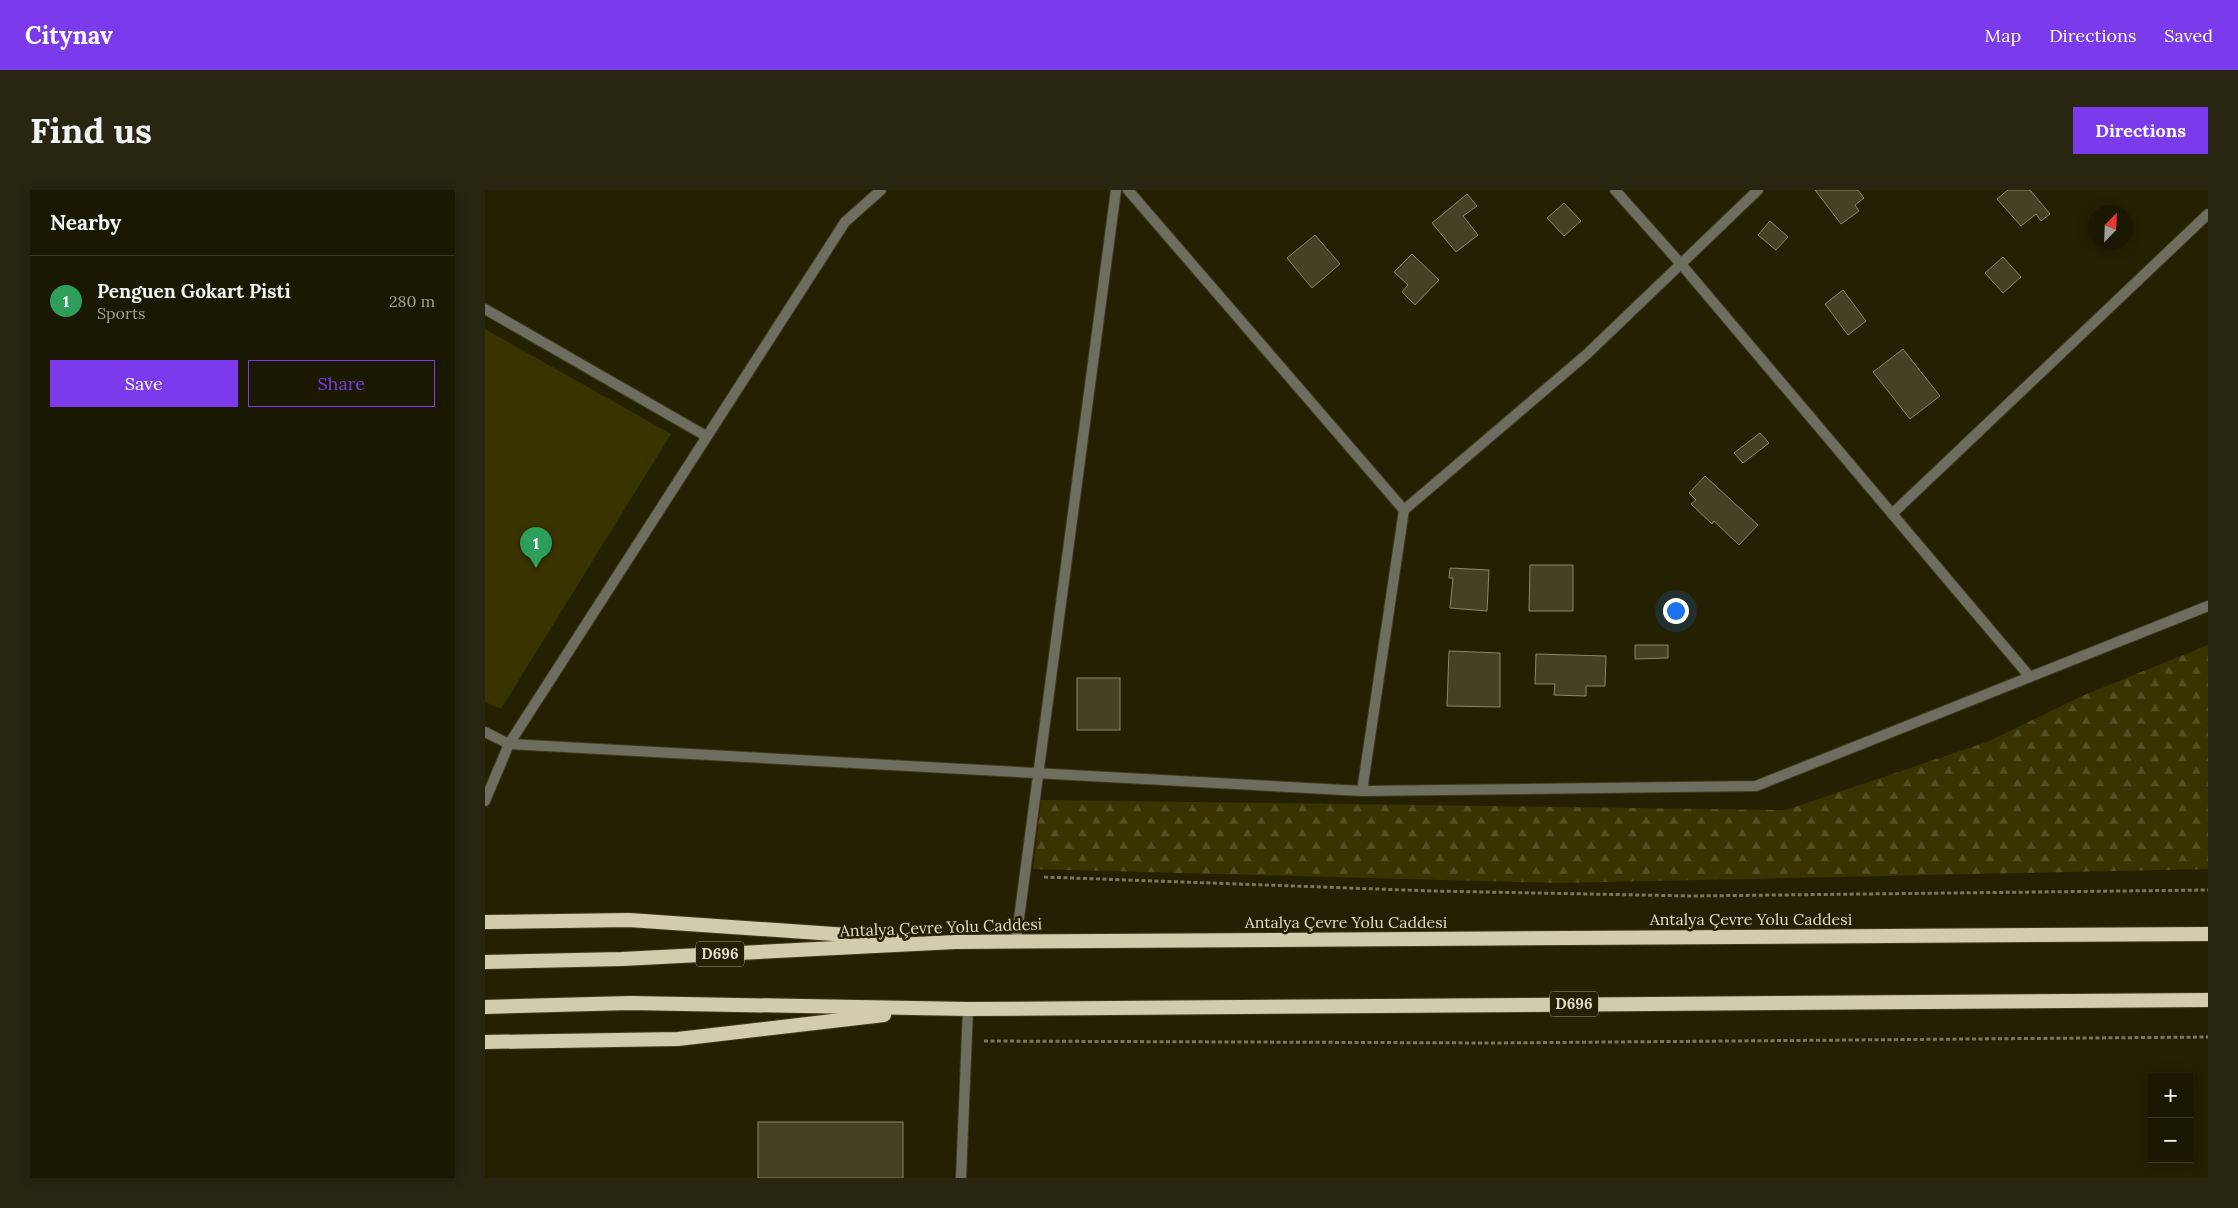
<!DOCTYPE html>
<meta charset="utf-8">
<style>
body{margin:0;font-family:Lora,serif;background:#282511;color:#f1f3f6}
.controls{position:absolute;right:15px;bottom:15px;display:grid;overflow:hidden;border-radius:0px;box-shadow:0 2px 12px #0003}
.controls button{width:45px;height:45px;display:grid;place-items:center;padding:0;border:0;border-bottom:1px solid #393724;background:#1b1802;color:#f1f3f6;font:25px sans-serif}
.compass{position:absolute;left:1603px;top:15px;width:45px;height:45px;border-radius:50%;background:#1b1802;box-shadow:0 2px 12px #0003;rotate:23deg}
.you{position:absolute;left:1190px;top:420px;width:18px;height:18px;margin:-12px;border:4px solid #fff;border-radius:50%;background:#1a73e8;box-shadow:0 0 0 8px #1a73e833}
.badge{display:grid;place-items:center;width:32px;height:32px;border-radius:50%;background:#7c3aed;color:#fff;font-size:16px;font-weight:700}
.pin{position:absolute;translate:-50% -41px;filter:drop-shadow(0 1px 2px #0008)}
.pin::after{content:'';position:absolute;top:26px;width:18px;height:15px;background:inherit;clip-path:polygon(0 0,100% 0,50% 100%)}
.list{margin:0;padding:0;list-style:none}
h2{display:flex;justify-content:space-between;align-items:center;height:65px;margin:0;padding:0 20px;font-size:21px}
h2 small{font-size:16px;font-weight:400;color:#a0a099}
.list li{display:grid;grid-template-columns:32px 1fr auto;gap:15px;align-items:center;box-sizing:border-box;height:90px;padding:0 20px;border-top:1px solid #393724}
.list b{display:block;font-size:19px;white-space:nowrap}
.list p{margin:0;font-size:16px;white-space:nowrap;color:#a0a099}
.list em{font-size:16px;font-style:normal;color:#a0a099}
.actions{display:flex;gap:10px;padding:15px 20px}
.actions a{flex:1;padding:11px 0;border:1px solid #7c3aed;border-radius:0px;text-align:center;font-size:18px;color:#7c3aed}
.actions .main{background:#7c3aed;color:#fff}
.map{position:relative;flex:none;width:1723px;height:988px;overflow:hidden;border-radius:0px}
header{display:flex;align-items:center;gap:30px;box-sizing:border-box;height:70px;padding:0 25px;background:#7c3aed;color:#fff}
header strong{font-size:24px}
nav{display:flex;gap:28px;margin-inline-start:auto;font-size:18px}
.intro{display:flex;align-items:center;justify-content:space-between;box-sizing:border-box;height:120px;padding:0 30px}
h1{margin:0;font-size:35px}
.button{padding:12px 22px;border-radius:0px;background:#7c3aed;color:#fff;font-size:18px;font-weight:700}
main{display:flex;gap:30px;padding:0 30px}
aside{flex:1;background:#1b1802;border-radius:0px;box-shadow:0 2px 12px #0003}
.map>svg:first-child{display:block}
.forest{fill:url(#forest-firs)}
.garden{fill:#393300}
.building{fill:#454123;stroke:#8b8766}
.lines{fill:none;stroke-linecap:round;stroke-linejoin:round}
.minor-casing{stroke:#3e3a1e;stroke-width:12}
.tertiary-casing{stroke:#3e3a1e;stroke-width:12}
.trunk-casing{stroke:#3e3a1e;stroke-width:16}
.path{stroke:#79765e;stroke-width:3;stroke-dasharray:4 2.5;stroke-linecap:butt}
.minor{stroke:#6f6d5f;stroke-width:10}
.tertiary{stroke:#6f6d5f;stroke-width:10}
.trunk{stroke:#d0ccac;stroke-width:14}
.labels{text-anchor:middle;stroke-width:5;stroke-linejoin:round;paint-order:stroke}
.shield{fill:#242002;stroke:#a7a48f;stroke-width:1}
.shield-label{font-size:15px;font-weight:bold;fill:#dfddcc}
.street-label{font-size:16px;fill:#dfddcc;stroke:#242002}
</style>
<header>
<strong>Citynav</strong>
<nav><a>Map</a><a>Directions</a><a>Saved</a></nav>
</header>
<div class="intro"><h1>Find us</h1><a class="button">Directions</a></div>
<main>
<aside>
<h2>Nearby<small></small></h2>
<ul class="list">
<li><span class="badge" style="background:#2e9e5b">1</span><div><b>Penguen Gokart Pisti</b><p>Sports</p></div><em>280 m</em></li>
</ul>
<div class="actions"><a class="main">Save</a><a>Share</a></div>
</aside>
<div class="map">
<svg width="1723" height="988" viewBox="0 0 1723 988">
<defs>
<pattern id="forest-firs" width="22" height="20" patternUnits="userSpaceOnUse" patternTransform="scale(1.25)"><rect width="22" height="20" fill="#393300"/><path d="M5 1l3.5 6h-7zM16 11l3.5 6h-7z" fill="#555024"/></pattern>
</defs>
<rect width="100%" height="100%" fill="#242002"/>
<polygon class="forest" points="1723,455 1723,679 1072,693 548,679 556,610 1301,620 1502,552 1597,506"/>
<polygon class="garden" points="0,139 186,244 16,519 0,512"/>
<g class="building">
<polygon points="1330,0 1373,0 1379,8 1370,15 1374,21 1356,34"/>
<polygon points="1523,0 1545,0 1565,24 1556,31 1551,24 1536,36 1512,9"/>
<polygon points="982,4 992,16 978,26 993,45 971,62 947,33"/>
<polygon points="1079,13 1096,31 1079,46 1062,28"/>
<polygon points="1285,31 1303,47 1291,60 1273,45"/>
<polygon points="830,45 855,74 827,98 802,68"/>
<polygon points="927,64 954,90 930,115 917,102 923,95 909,82"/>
<polygon points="1518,67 1536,87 1518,103 1500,83"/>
<polygon points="1358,100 1381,131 1363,145 1340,114"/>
<polygon points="1418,159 1455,206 1425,229 1388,182"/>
<polygon points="1275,243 1284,253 1258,273 1249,263"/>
<polygon points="1220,286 1273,335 1254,355 1229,331 1227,334 1206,314 1211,310 1204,303"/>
<polygon points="1045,375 1088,375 1088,421 1044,421"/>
<polygon points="965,378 1004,380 1002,421 965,418 968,388 964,388"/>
<polygon points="1150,455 1183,455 1183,468 1150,469"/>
<polygon points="964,461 1015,463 1015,517 962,516"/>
<polygon points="1051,464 1121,466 1120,496 1101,496 1101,506 1069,505 1070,494 1050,494"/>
<rect x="592" y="488" width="43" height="52"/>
<rect x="273" y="932" width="145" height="56"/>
</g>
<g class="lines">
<defs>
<g id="minor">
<polyline points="643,0 919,320"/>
<polyline points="1130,0 1196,74 1545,487"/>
<polyline points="0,119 221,246"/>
<polyline points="1407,324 1723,24"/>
<polyline points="0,542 24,554 877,601 1271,596 1723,416"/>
<polyline points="0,611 24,554 360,32 396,0"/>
<polyline points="531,751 631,0"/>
<polyline points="476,988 483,819"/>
</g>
<polyline id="tertiary" points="877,601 919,320 1102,164 1273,0"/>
<g id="trunk">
<polyline points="0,732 144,730 407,748"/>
<polyline points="0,772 137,769 470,752 1723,744"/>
<polyline points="0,817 145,813 483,819 1723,810"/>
<polyline points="0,852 193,849 399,825"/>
</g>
</defs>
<use href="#minor" class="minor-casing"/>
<use href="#tertiary" class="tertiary-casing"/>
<use href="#trunk" class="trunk-casing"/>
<g class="path">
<polyline points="559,687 947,701 1207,706 1723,700"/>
<polyline points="499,851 1008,853 1723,847"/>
</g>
<use href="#minor" class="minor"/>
<use href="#tertiary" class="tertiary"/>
<use href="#trunk" class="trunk"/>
</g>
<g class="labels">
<g class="shield">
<rect x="211" y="751.5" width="48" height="25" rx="4"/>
<rect x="1065" y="801.5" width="48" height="25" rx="4"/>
</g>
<g class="shield-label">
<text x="235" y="769">D696</text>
<text x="1089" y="819">D696</text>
</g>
<g class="street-label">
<text x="1266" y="735">Antalya Çevre Yolu Caddesi</text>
<text x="861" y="738">Antalya Çevre Yolu Caddesi</text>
<text transform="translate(456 737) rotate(-2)" y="6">Antalya Çevre Yolu Caddesi</text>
</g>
</g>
</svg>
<div class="controls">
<button>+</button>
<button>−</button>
</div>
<svg class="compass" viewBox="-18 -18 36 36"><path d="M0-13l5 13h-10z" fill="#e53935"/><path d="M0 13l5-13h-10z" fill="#a0a099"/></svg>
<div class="you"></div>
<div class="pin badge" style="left:51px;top:378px;background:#2e9e5b">1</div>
</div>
</main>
